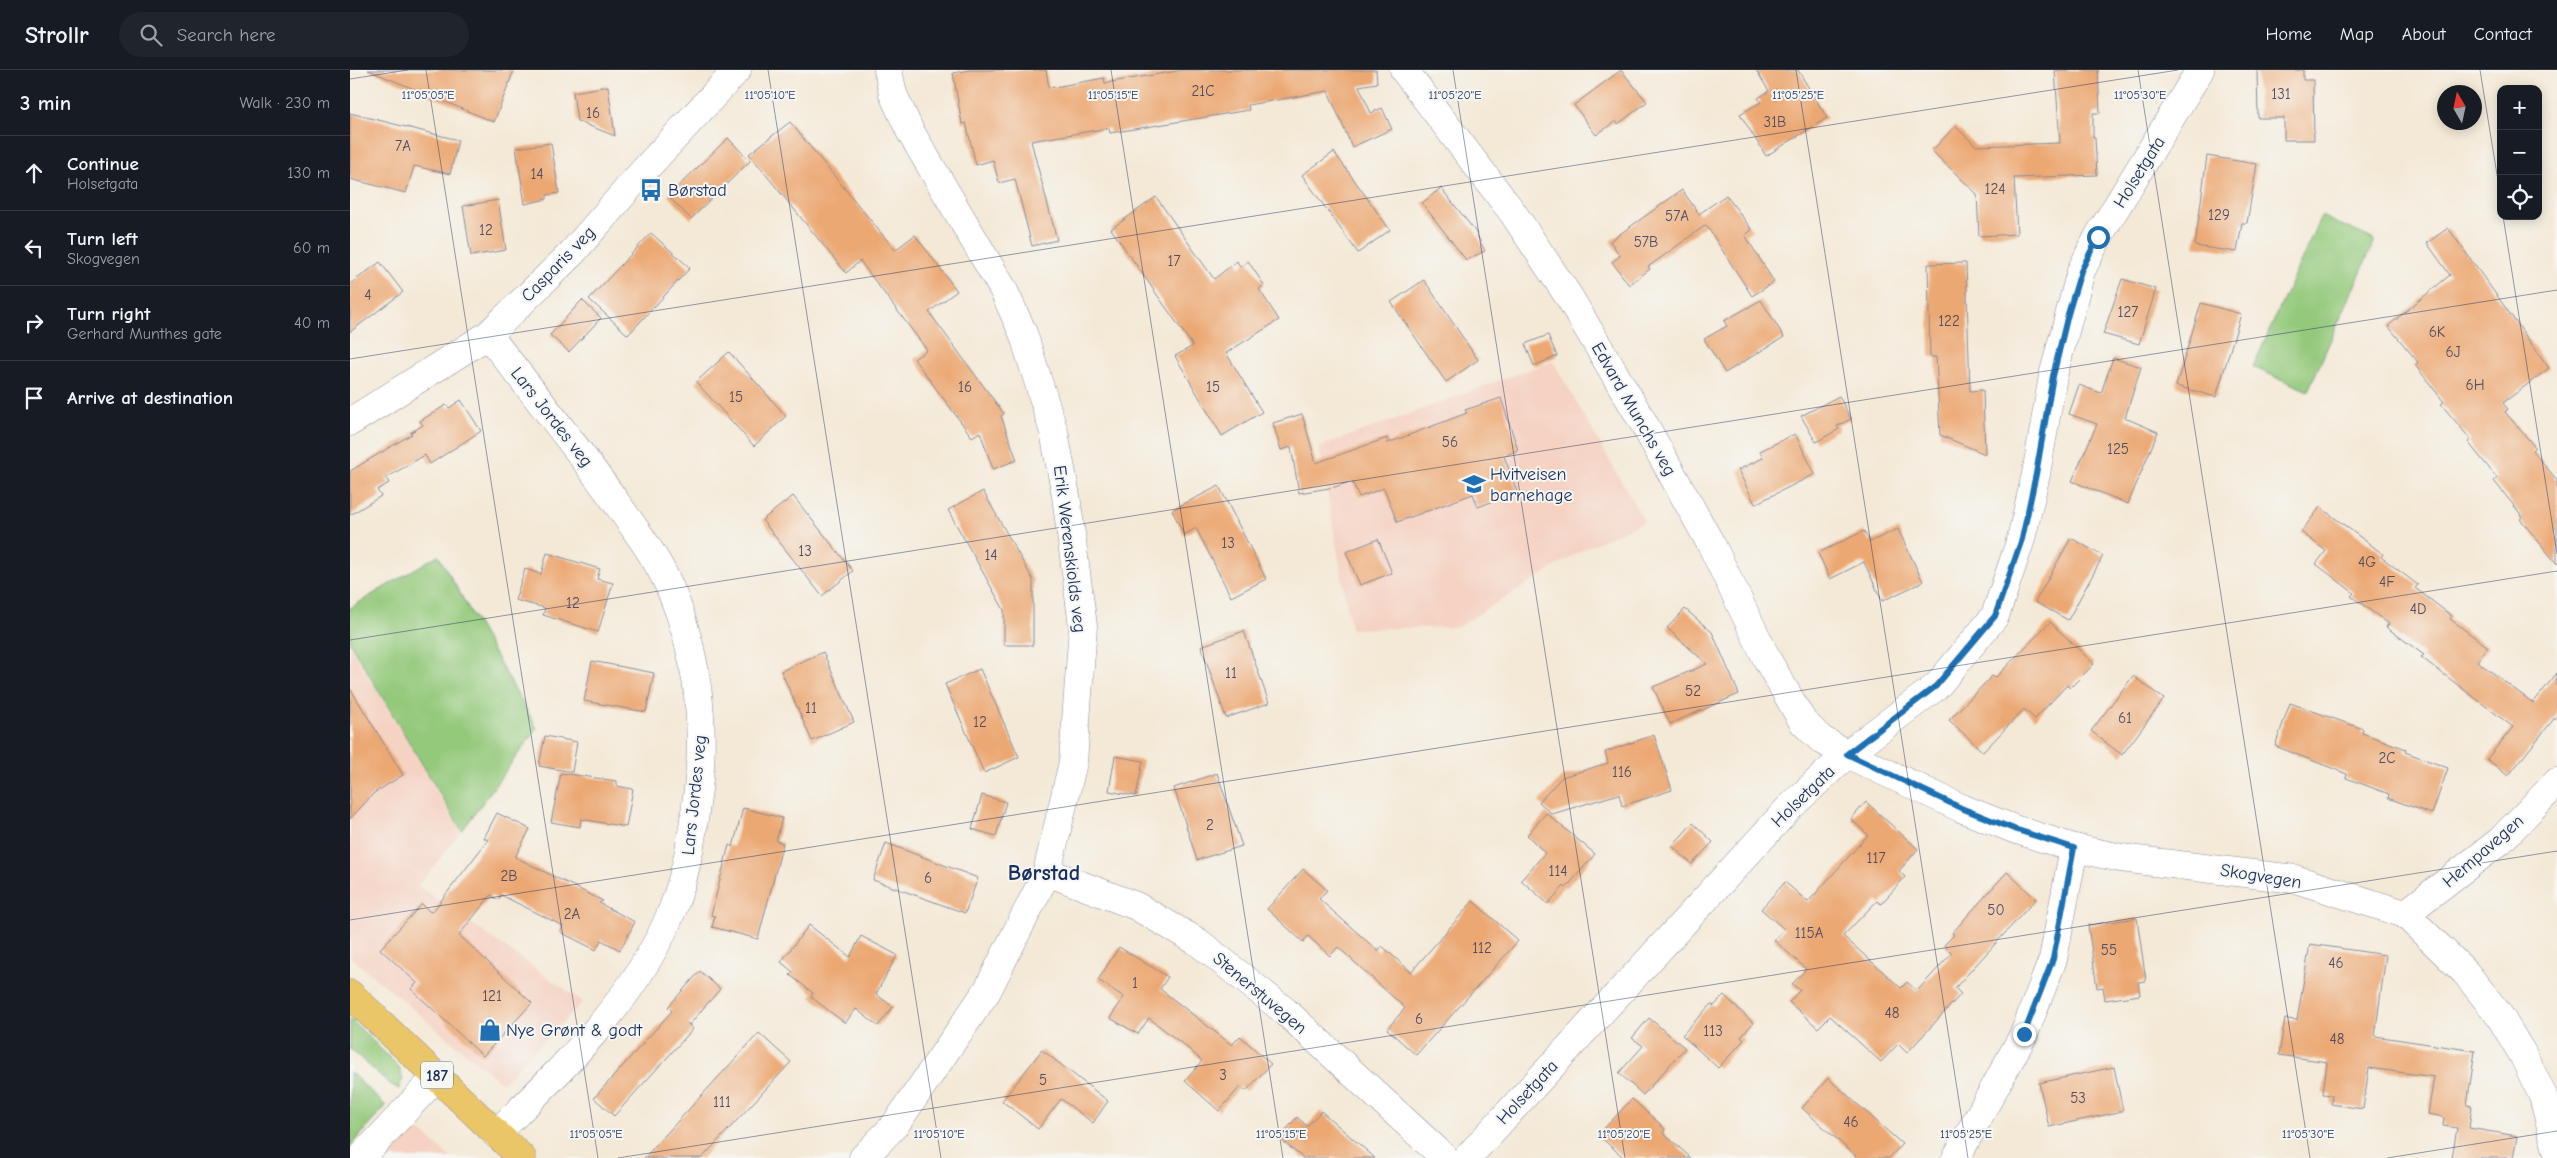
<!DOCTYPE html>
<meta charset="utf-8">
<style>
body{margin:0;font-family:"Comic Neue",sans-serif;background:#20242c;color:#f1f3f6}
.controls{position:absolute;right:15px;top:15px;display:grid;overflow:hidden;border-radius:10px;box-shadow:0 2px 12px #0003}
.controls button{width:45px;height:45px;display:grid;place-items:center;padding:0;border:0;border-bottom:1px solid #363941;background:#171b24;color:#f1f3f6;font:25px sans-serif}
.compass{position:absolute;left:2087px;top:15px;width:45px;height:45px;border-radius:50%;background:#171b24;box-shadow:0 2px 12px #0003;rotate:351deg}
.stop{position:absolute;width:15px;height:15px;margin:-11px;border:4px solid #1f6fb2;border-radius:50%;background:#fff}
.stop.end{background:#1f6fb2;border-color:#fff;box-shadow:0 1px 5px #0008}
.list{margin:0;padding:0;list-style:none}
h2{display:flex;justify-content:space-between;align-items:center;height:65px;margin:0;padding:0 20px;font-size:21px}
h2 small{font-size:16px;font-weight:400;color:#9ea1a6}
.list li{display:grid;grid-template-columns:32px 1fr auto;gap:15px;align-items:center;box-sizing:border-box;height:75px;padding:0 20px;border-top:1px solid #363941}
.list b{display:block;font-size:19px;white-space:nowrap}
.list p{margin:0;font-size:16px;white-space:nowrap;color:#9ea1a6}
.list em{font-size:16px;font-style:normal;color:#9ea1a6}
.icon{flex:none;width:28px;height:28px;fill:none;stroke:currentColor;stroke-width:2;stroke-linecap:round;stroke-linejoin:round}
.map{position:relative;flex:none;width:2207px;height:1088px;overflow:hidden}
header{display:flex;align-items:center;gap:30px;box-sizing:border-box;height:70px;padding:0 25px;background:#171b24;border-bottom:1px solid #363941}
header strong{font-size:24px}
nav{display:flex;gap:28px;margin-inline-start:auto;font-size:18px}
.search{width:350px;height:45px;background:#20242c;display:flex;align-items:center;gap:12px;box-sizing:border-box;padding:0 18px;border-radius:28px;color:#9ea1a6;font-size:19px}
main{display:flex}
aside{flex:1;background:#171b24}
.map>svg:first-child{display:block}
.built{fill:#f5d2c2}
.green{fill:#94c97b;stroke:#587c6c}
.building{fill:#eca873}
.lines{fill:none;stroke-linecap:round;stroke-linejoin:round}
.street-casing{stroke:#888c9a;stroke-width:29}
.primary-casing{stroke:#888c9a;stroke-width:29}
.street{stroke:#fff;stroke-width:28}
.primary{stroke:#ebc669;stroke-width:28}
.route{stroke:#1f6fb2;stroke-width:6}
.ticks{fill:none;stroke:#1b2f5e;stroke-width:1;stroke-opacity:0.45}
.labels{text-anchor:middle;stroke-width:4;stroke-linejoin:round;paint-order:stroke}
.number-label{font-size:15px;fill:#4f4d63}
.shield{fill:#f6f6f2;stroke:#5d6b8a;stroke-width:1}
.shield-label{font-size:16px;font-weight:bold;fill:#1b2f5e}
.street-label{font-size:18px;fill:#1b2f5e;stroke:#f6f6f2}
.poi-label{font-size:18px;fill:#1b2f5e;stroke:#f6f6f2;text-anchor:start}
.district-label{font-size:22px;font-weight:bold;fill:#1b2f5e;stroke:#f6f6f2}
.ticks-label{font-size:12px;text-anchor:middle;fill:#1b2f5e;stroke:#f6f6f2;stroke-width:4;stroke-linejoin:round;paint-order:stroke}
</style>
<header>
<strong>Strollr</strong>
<div class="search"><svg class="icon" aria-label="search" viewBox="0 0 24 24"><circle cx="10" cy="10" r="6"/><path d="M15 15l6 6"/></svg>Search here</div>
<nav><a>Home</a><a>Map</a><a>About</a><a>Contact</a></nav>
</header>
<main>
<aside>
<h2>3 min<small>Walk · 230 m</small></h2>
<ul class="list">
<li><svg class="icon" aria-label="ahead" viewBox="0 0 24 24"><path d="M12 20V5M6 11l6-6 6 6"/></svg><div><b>Continue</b><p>Holsetgata</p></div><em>130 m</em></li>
<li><svg class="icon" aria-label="left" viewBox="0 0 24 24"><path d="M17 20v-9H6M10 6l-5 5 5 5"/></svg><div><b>Turn left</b><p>Skogvegen</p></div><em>60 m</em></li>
<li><svg class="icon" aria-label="right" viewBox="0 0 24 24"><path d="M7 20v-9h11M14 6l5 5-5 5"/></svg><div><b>Turn right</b><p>Gerhard Munthes gate</p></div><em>40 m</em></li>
<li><svg class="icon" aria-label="arrive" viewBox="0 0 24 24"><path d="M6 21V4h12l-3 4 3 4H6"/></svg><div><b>Arrive at destination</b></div></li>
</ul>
</aside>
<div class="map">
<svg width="2207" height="1088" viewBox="0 0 2207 1088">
<rect width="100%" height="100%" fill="#f6f6f2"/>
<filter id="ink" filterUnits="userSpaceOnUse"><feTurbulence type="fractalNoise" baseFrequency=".02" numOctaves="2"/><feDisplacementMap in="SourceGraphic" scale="10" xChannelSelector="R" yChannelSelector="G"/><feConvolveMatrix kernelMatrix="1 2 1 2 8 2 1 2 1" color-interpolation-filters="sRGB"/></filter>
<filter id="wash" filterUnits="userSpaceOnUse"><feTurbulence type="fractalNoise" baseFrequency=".0096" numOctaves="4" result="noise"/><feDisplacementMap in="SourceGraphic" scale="20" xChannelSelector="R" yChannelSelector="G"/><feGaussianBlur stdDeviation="1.12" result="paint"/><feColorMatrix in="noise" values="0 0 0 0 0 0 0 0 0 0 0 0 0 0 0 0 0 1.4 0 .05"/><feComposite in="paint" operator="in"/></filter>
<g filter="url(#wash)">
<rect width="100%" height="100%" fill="#f4e9d7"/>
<g class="built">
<polygon points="1203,291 1294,451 1234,479 1108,557 1001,559 969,377"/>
<polygon points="0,576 111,762 68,816 233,932 152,1013 0,887"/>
<polygon points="64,1055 101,1088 34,1088"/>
</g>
<g class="green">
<polygon points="1971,146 2025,170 1958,321 1903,297"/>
<polygon points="88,485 187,658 112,761 0,573 0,538"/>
<polygon points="0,948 48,996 53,1008 49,1019 40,1014 0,979"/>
<polygon points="0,1002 36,1036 0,1076"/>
</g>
<g id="blocks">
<g class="building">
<polygon points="18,0 164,0 144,52"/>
<polygon points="620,0 696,0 699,18 754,8 755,13 833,0 1026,0 1027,13 1009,16 1021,43 1032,38 1042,59 1002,77 978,21 898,35 899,40 760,63 759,58 681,71 707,170 682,176 665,109 649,113 643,90 626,95 616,53 612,54 603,3"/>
<polygon points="1271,0 1297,32 1268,54 1266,51 1246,65 1224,35"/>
<polygon points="1406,0 1448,0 1477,48 1416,86 1390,44 1411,32 1408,28 1419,21"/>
<polygon points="1705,0 1748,0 1750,43 1743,43 1743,67 1745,68 1747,105 1664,108 1667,164 1629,166 1627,124 1582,81 1605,56 1626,76 1710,73"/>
<polygon points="1907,0 1953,0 1953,10 1963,10 1964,70 1934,70 1934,48 1908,48"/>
<polygon points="258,16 265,66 227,51 223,22"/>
<polygon points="0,43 108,70 100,104 64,96 56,123 0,109"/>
<polygon points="440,52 545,180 565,165 607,221 579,242 654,344 651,346 667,390 643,399 630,362 622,367 564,289 577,280 510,191 496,203 399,84"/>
<polygon points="378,68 400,91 341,149 318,126"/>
<polygon points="201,73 209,123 197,125 197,129 175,134 166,78"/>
<polygon points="984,82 1040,160 1008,183 952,105"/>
<polygon points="1857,86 1907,94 1897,153 1892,153 1887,182 1845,176"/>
<polygon points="1091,118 1125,161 1135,181 1116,190 1072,133"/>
<polygon points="1332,120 1349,144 1376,125 1402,160 1395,165 1424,212 1402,226 1356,155 1298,197 1300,199 1279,215 1262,192 1270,186 1260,171"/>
<polygon points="806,127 864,209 887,191 890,197 898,191 914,215 909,219 929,250 876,283 912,342 872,366 825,286 843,276 761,159"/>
<polygon points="148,130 156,180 121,186 113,136"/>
<polygon points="2098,158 2199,298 2153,333 2158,339 2155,342 2185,377 2182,380 2207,410 2207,494 2170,449 2173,447 2144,411 2147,408 2118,372 2121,370 2091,334 2094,332 2065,295 2068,292 2038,256 2100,205 2077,173"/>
<polygon points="301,163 340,198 278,265 239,229"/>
<polygon points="30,192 53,222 0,262 0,214"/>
<polygon points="1616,193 1620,321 1633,320 1635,384 1590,365 1586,287 1580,287 1578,194"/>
<polygon points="1772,209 1806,219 1789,274 1753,264"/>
<polygon points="1074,210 1128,290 1096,312 1041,232"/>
<polygon points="232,230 251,248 219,282 200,265"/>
<polygon points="1411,230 1434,267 1375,303 1354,269 1377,256 1374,251"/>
<polygon points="1851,233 1891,244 1866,327 1826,316"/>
<polygon points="1198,265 1207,286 1184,296 1175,274"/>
<polygon points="379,282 436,346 404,376 346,312"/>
<polygon points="1763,288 1791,297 1775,348 1808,362 1778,434 1722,411 1747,354 1719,344 1729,315 1751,323"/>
<polygon points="1489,326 1501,349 1487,356 1489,359 1466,372 1451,346"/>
<polygon points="1151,328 1168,380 1154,386 1167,422 1128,437 1123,424 1047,452 1034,418 1009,427 1002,411 985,417 949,423 941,377 931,380 923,353 952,344 966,393 1037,368 1038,373 1117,343 1115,340"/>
<polygon points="111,330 131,361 80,394 75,385 36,408 39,413 27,420 31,426 0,445 0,401 62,364 60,363 73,355 70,351 96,335 99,338"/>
<polygon points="1445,364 1465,404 1405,434 1388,400 1413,388 1410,381"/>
<polygon points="869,416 916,509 881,527 846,458 834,465 822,440"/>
<polygon points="633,421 683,510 683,575 654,575 654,540 598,440"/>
<polygon points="443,426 503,501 472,526 412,450"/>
<polygon points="1970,437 2033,484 2031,487 2068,515 2065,518 2102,546 2100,549 2138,577 2127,591 2183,633 2207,603 2207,645 2158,706 2137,689 2163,657 2071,587 2074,585 2036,557 2039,554 2001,526 2004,523 1966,494 1976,481 1951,462"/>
<polygon points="1548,459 1573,512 1532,531 1514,492 1480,509 1468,483 1514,461 1520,472"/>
<polygon points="1721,468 1753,486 1718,550 1685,532"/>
<polygon points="1028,469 1042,503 1010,515 996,482"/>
<polygon points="197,483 250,499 247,509 263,513 248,562 193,545 195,538 165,530 175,499 191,504"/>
<polygon points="1335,539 1362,562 1389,624 1320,654 1303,617 1357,594 1317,558"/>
<polygon points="1700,552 1744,594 1720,618 1717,615 1685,649 1674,639 1633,682 1599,650 1642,606 1645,608"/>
<polygon points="894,561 919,633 876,648 851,576"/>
<polygon points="473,582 504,652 462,671 431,601"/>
<polygon points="242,591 304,603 296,642 234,631"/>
<polygon points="630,599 669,687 634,703 595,614"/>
<polygon points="1783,606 1814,629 1772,685 1741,661"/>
<polygon points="0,618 53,705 24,723 0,749"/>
<polygon points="1940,633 2013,659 2012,663 2056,679 2055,682 2098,698 2082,744 2038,728 2039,724 1996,708 1997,704 1925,676"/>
<polygon points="1304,665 1322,720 1272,736 1269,724 1202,744 1189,732 1212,707 1258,693 1255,682"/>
<polygon points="195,666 227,672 222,702 189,696"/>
<polygon points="765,686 793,691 786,726 759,721"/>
<polygon points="211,703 267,711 267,716 283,719 276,757 231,749 230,757 201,752"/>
<polygon points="867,703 892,776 847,790 824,718"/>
<polygon points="632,725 656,732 646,766 622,759"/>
<polygon points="1516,732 1568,779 1549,801 1555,807 1531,834 1527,831 1493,866 1551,918 1557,912 1567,921 1602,883 1594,875 1604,865 1602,863 1657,802 1686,829 1605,918 1611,924 1557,983 1548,974 1531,992 1480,946 1468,958 1439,932 1450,920 1442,914 1456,899 1424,870 1434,859 1411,839 1435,812 1458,832 1518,765 1501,749"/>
<polygon points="393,738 432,748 426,771 433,773 408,869 362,857 365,846 361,845 379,775 383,777"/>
<polygon points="147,743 180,759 165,787 253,831 249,833 285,852 270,880 251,870 246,880 210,862 213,856 151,825 148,830 141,825 109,865 182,933 133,986 61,919 67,913 30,879 72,834 80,842 83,841 138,770 134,768"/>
<polygon points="1196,743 1245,784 1216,818 1214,816 1198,834 1171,810 1195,783 1177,765"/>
<polygon points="1343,753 1363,772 1342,794 1322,776"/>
<polygon points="536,773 628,808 615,843 523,810"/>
<polygon points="953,799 977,820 969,829 1028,881 1032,876 1061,902 1123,831 1168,871 1066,985 1037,959 1055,938 988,877 980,886 958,866 953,872 917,839"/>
<polygon points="1787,848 1796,911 1788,912 1790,925 1755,930 1753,917 1747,918 1738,855"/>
<polygon points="459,855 500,887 511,866 547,885 526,924 543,937 528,956 506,939 495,953 461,927 463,923 440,905 443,902 431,892"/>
<polygon points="1960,874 2036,885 2025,966 2125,981 2117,1035 2122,1036 2119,1058 2167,1066 2163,1088 2102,1088 2107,1058 2093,1056 2094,1047 2078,1044 2084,1007 2019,998 2013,1039 1981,1034 1982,1025 1973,1024 1977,992 1929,985 1935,949 1947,950"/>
<polygon points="769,877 818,907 810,919 882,975 890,966 921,994 896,1021 890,1017 869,1041 835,1011 852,991 840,980 799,948 788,964 760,948 774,927 748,910"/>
<polygon points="350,901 370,919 339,955 337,953 343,959 264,1046 244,1028 322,941 318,937"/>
<polygon points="1374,925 1403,953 1391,967 1394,970 1368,998 1332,965 1361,934 1364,936"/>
<polygon points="1299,948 1335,978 1293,1025 1269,1003 1293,976 1282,968"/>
<polygon points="409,963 441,992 352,1088 294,1088"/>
<polygon points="692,980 758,1031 743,1053 711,1029 688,1059 652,1031"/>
<polygon points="1764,997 1773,1041 1699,1057 1689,1013"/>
<polygon points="1478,1008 1552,1074 1539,1088 1508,1088 1452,1038"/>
<polygon points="1282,1029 1310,1054 1315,1060 1313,1063 1341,1088 1274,1088 1248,1065"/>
<polygon points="971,1041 1025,1088 953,1088 929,1068 947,1047 957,1056"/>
</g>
</g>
</g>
<g filter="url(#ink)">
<use href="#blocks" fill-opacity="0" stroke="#888c9a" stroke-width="1"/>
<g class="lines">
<defs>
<g id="street">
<polyline points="1054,0 1163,143 1221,230 1293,352 1362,476 1418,591 1453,652 1472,670 1497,684 1611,738 1664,759 1724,778 1771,788 1945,809 2055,844 2115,902 2149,945 2172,983 2193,1026 2207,1080"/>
<path d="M 138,265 C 182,321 227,377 268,435 C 287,462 307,488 320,518 C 347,581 356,652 348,719 C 343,759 338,800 323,838 C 288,928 213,997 146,1064"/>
<polyline points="0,352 138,265 222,183 288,107 387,0"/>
<polyline points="697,802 786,836 848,872 935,941 1095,1088"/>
<polyline points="2055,844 2150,771 2207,712"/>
<polyline points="11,1088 88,1005"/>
<polyline points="513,1088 545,1055 637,921 697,802 723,692 733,556 716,426 704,362 673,263 653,219 560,61 543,24 538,0"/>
<polyline points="1117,1088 1439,738 1497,684 1587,616 1645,546 1671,469 1686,404 1703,306 1731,201 1748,167 1850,0"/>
<polyline points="1606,1088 1674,964 1703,889 1724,778"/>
</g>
<polyline id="primary" points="0,924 172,1088"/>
</defs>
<use href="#street" class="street-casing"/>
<use href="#primary" class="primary-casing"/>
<use href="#street" class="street"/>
<use href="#primary" class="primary"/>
</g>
</g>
<g class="lines" filter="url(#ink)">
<polyline class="route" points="1674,964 1703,889 1724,778 1664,759 1611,738 1497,684 1586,616 1645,546 1672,469 1686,404 1703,306 1718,244 1731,201 1748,167"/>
</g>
<path class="ticks" d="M 76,0 L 248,1088M 418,0 L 591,1088M 761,0 L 933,1088M 1103,0 L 1275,1088M 1446,0 L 1618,1088M 1788,0 L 1960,1088M 2130,0 L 2151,129M 0,9 L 58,0M 2153,146 L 2207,484M 0,289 L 1828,0M 0,570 L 2207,220M 0,850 L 2207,501M 268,1088 L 2207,781M 2037,1088 L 2207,1061"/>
<defs>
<symbol id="bus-bare" viewBox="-9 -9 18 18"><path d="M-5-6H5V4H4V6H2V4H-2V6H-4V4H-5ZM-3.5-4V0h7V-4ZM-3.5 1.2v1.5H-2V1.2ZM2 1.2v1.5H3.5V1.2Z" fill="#1f6fb2" stroke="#f6f6f2" stroke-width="2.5" paint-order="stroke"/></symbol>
<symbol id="school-bare" viewBox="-9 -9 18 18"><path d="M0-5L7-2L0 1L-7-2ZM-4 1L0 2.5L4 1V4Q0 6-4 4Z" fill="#1f6fb2" stroke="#f6f6f2" stroke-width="2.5" paint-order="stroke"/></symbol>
<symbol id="shop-bare" viewBox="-9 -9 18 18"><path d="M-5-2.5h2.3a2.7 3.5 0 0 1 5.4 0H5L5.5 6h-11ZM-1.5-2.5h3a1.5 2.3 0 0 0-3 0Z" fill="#1f6fb2" stroke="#f6f6f2" stroke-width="2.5" paint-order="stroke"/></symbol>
</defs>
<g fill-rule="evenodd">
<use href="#bus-bare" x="285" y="104" width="32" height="32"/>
<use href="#school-bare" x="1108" y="398" width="32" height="32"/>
<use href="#shop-bare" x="124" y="944" width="32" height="32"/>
</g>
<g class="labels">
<g class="number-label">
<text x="853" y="26">21C</text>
<text x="1931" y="29">131</text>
<text x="243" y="48">16</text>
<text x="1425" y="57">31B</text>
<text x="53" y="81">7A</text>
<text x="187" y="109">14</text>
<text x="1645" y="124">124</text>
<text x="1869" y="150">129</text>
<text x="1327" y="151">57A</text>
<text x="136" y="165">12</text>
<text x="1296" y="177">57B</text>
<text x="824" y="196">17</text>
<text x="18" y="230">4</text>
<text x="1778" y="247">127</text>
<text x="1599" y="256">122</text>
<text x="2087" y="267">6K</text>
<text x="2103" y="287">6J</text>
<text x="2125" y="320">6H</text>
<text x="615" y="322">16</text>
<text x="863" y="322">15</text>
<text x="386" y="332">15</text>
<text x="1100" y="377">56</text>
<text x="1768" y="384">125</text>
<text x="878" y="478">13</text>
<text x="455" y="486">13</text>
<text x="641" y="490">14</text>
<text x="2017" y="497">4G</text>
<text x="2037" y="517">4F</text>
<text x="223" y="538">12</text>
<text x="2068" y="544">4D</text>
<text x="881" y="608">11</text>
<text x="1343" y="626">52</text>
<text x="461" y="643">11</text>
<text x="1775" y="653">61</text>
<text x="630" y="657">12</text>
<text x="2037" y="693">2C</text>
<text x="1272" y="707">116</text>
<text x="860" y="760">2</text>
<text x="1526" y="793">117</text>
<text x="1208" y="806">114</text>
<text x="159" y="811">2B</text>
<text x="578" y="813">6</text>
<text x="1646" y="845">50</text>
<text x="222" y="849">2A</text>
<text x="1459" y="868">115A</text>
<text x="1132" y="883">112</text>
<text x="1759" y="885">55</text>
<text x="1986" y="898">46</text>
<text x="785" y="918">1</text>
<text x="142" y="931">121</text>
<text x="1542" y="948">48</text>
<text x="1069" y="954">6</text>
<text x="1363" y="966">113</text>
<text x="1987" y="974">48</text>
<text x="873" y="1010">3</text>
<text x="693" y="1015">5</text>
<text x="1728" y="1033">53</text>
<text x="372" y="1037">111</text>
<text x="1501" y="1057">46</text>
</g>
<rect class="shield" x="71" y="991.5" width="32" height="27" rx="4"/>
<g class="shield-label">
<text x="87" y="1011">187</text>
</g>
<g class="street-label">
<text transform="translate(1789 102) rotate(-58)" y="6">Holsetgata</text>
<text transform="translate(208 194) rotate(-46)" y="6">Casparis veg</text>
<text transform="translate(1284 339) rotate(60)" y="6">Edvard Munchs veg</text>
<text transform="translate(202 347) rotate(52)" y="6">Lars Jordes veg</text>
<text transform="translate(720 479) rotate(83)" y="6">Erik Werenskiolds veg</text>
<text transform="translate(344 725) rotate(-84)" y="6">Lars Jordes veg</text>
<text transform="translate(1453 726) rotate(-44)" y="6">Holsetgata</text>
<text transform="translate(2133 781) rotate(-41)" y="6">Hempavegen</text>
<text transform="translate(1911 806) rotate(9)" y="6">Skogvegen</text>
<text transform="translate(910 923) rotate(40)" y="6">Stenerstuvegen</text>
<text transform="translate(1177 1022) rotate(-47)" y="6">Holsetgata</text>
</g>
<g class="poi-label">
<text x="318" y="126">Børstad</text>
<text x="1140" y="410">Hvitveisen<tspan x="1140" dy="21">barnehage</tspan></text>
<text x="156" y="966">Nye Grønt &amp; godt</text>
</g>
<g class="district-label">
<text x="694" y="810">Børstad</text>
</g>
</g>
<g class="ticks-label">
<text x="78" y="29">11°05'05"E</text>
<text x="420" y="29">11°05'10"E</text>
<text x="763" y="29">11°05'15"E</text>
<text x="1105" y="29">11°05'20"E</text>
<text x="1448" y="29">11°05'25"E</text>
<text x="1790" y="29">11°05'30"E</text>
<text x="246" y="1068">11°05'05"E</text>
<text x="589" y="1068">11°05'10"E</text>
<text x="931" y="1068">11°05'15"E</text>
<text x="1274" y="1068">11°05'20"E</text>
<text x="1616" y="1068">11°05'25"E</text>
<text x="1958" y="1068">11°05'30"E</text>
</g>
</svg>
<div class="controls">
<button>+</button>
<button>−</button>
<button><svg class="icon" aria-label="locate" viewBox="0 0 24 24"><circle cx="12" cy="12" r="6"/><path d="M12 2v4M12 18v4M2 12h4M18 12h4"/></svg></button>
</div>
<svg class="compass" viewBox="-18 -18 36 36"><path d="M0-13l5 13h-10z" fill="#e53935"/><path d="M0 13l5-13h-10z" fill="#9ea1a6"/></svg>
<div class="stop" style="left:1748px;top:167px"></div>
<div class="stop end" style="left:1674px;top:964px"></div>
</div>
</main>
